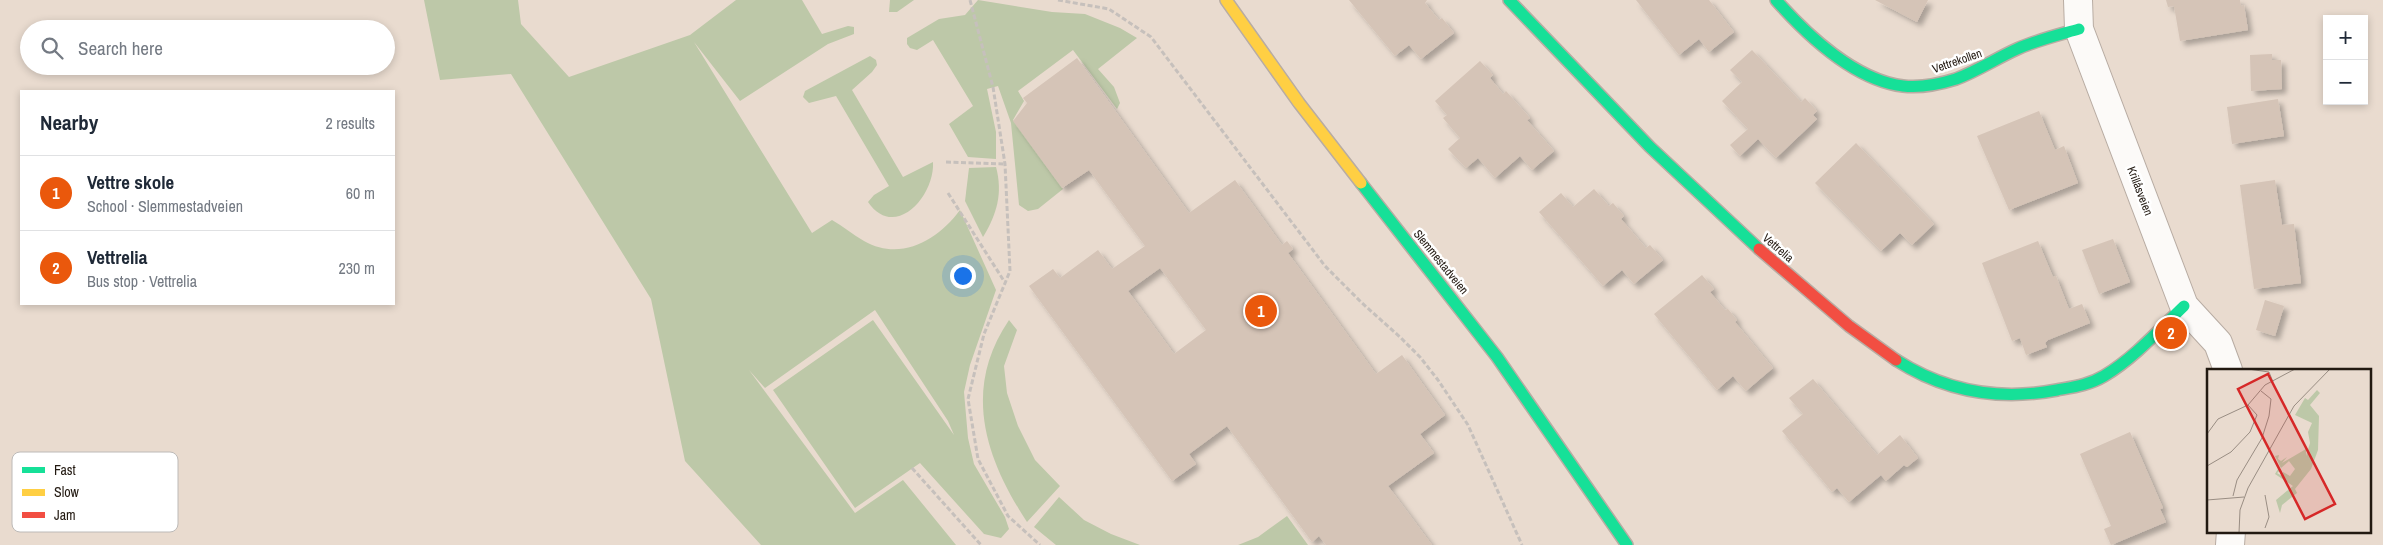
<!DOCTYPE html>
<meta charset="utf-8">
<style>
body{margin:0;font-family:"Archivo Narrow",sans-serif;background:#f2f2f3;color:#1f2937}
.controls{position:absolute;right:15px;top:15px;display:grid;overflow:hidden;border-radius:0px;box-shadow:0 2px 8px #0003}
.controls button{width:45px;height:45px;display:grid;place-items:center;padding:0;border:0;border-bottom:1px solid #e0e1e3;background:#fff;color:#1f2937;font:25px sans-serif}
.you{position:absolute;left:962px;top:275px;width:18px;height:18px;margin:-12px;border:4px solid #fff;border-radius:50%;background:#1a73e8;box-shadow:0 0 0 8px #1a73e833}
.badge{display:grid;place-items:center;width:32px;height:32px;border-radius:50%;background:#ea580c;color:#fff;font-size:16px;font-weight:700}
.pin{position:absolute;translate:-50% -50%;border:2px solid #fff;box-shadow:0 1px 5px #0006}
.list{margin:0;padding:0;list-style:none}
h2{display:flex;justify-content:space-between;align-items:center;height:65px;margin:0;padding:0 20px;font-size:21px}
h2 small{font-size:16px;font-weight:400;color:#747a83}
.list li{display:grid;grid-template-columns:32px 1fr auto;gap:15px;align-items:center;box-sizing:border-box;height:75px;padding:0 20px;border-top:1px solid #e0e1e3}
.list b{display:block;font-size:19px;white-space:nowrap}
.list p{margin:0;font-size:16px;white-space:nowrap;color:#747a83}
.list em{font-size:16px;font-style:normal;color:#747a83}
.icon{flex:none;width:28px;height:28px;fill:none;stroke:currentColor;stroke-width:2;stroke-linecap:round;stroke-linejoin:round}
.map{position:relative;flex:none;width:2383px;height:545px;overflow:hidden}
.search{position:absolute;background:#fff;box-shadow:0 2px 8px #0003;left:20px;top:20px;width:375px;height:55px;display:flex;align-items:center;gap:12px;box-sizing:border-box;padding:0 18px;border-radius:28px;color:#747a83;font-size:19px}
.panel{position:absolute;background:#fff;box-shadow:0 2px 8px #0003;left:20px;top:90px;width:375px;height:215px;border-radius:0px}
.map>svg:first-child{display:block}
.green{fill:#bdc8a8}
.building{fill:#d5c4b7;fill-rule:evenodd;filter:url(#shadow)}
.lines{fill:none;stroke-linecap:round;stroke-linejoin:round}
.street-casing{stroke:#b8aca3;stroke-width:30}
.fast-casing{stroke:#b8aca3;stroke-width:14}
.slow-casing{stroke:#b8aca3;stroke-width:14}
.jam-casing{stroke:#b8aca3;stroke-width:14}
.path{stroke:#c6c0bc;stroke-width:3;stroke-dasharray:5 2.5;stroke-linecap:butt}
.street{stroke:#fcfaf8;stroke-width:28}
.fast{stroke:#16e098;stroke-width:11}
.slow{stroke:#ffcf43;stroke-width:11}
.jam{stroke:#f24e42;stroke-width:11}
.labels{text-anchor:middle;stroke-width:5;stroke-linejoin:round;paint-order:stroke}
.street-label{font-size:12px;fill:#221911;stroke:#fff}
.inset-road{fill:none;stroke:#998d83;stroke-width:1}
.view{fill:#d62828;fill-opacity:0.15;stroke:#d62828;stroke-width:2.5}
.inset-edge{fill:none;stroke:#221911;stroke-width:2.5}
.key{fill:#fff;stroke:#bdbab8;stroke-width:1}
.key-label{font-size:14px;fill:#221911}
</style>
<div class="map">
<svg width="2383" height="545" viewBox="0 0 2383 545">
<defs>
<filter id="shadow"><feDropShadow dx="4.5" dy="4.5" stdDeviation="2.5" flood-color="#0004"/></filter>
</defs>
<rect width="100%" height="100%" fill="#e9dbcf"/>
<g class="green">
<path d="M 424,0 L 518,0 L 521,24 L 569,77 L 690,35 L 736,0 L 802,0 L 822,34 L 848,26 L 854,27 L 854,34 L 828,44 L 740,101 L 694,42 L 812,233 L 832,220 C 843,226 853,235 864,241 C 901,262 938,240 960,210 L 996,290 L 970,365 L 964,392 L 968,438 L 974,464 L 1005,517 L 1009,529 L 1001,538 L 984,534 L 920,463 L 855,508 L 773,390 L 873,320 L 954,435 L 948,421 L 875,310 L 765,388 L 749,370 L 855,513 L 903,480 L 956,545 L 761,545 L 685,461 L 651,299 L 511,74 L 440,80 Z"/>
<polygon points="890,0 914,0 897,12 889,12"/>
<polygon points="978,0 1052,12 1085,14 1120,28 1137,38 1098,69 1114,87 1120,103 1117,109 1073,50 1018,91 1024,101 1013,120 1063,189 1038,209 1028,211 1019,205 1011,123 998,86 987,89 996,132 996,159 968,157 949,124 973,106 933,40 917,50 910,48 907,44 907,38 939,19 965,15"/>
<path d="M 870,56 L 876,60 L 877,65 L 872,72 L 852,90 L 903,177 L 933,162 C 935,196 895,241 868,202 L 874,195 L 889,186 L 836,96 L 809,103 L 803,97 L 805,91 Z"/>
<path d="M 996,167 C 1003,193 997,214 983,237 L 965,201 L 969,168 Z"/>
<path d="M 1009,320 L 1017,330 L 1004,366 L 1007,393 L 1018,426 L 1035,460 L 1060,486 L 1027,522 C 985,458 962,389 1009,320 Z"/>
<polygon points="1059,497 1084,520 1111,534 1140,545 1056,545 1034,527"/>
<polygon points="1287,516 1308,545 1238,545 1258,537"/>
</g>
<g class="building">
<polygon points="1349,0 1427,0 1425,3 1439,20 1442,18 1454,33 1421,59 1409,45 1395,56"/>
<polygon points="1636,0 1709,0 1734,32 1709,52 1699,39 1679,55"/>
<polygon points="1875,0 1928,0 1917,22"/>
<polygon points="2166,0 2240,0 2241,6 2244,5 2248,30 2180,41 2174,6 2168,7"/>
<polygon points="1752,50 1801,102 1805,98 1817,111 1813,115 1817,119 1776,158 1758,139 1740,156 1730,145 1748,129 1722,101 1742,82 1730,70"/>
<polygon points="2272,54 2272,60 2281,60 2282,89 2251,91 2250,55"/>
<path d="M 1077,58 L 1189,213 L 1235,180 L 1282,245 L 1287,241 L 1293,249 L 1288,253 L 1376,374 L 1402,355 L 1445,415 L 1420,434 L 1434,453 L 1388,486 L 1432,545 L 1326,545 L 1319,536 L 1312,542 L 1227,426 L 1189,454 L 1196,464 L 1172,481 L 1029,286 L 1053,269 L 1060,278 L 1098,250 L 1112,269 L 1145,246 L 1089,170 L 1062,188 L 1013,121 L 1027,103 L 1023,98 ZM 1160,268 L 1206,330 L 1174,354 L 1128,291 Z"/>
<polygon points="1480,61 1493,75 1490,78 1503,94 1506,91 1530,118 1527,120 1554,151 1532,170 1520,156 1495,178 1478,158 1466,168 1448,149 1460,138 1443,118 1447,115 1435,101"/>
<polygon points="2278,99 2284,136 2232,144 2227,107"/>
<polygon points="2039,111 2055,150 2064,146 2078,183 2009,210 1977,136"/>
<polygon points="1856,143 1934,224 1912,245 1900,233 1881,251 1815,183"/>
<polygon points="2275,180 2282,225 2294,224 2301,283 2254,289 2240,185"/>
<polygon points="1594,189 1609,206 1613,203 1624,216 1621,219 1646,248 1650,245 1663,260 1634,284 1622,270 1603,286 1539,212 1561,193 1573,207"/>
<polygon points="2113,239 2130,282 2099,294 2082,250"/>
<polygon points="2038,241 2053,277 2056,276 2069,309 2082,304 2090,323 2048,340 2045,343 2047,347 2026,355 2020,338 2012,341 1982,263"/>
<polygon points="1702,275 1714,289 1710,292 1725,310 1728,309 1737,320 1735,322 1773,368 1746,391 1733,376 1717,390 1654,314"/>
<polygon points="2265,300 2284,306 2275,336 2256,330"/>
<polygon points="1813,379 1877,455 1900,435 1918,458 1907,467 1904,465 1886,481 1881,475 1849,502 1837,488 1832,492 1782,431 1803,414 1789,398"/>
<polygon points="2130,432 2163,508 2160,509 2166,522 2111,545 2104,529 2111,526 2080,454"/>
</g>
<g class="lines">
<defs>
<g id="street">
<polyline points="2078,0 2079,29 2184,306 2218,343 2228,370"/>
<polyline points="2230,545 2231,531"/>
</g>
<g id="fast">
<polyline points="1509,0 1650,147 1759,249"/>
<path d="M 1776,0 C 1807,35 1855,80 1903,86 C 1920,88 1940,84 1956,79 C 1977,71 1997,58 2017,49 C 2037,40 2058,35 2079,29"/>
<polyline points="1361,183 1497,357 1627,545"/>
<path d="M 1896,360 C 1946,392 1999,401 2057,390 C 2073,387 2089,385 2104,376 C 2134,358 2159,330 2184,306"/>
</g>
<polyline id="slow" points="1226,0 1299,103 1361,183"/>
<polyline id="jam" points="1759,249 1849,326 1896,360"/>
</defs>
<use href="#street" class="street-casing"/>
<use href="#fast" class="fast-casing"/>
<use href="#slow" class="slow-casing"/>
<use href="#jam" class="jam-casing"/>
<g class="path">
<polyline points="970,0 993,87 1005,164 1010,271 984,334 968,399 978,459 1008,516 1040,545"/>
<polyline points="1058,0 1109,9 1151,37 1325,266 1362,303 1400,337 1420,357 1438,380 1468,425 1522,545"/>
<polyline points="946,162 1005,164"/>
<polyline points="948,193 1004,281"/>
<polyline points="912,468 981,545"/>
</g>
<use href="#street" class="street"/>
<use href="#fast" class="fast"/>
<use href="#slow" class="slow"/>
<use href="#jam" class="jam"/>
</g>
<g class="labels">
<g class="street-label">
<text transform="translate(1957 61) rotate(-19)" y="4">Vettrekollen</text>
<text transform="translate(2140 191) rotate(69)" y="4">Krillåsveien</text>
<text transform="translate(1778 248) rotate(41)" y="4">Vettrelia</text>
<text transform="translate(1441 262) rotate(51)" y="4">Slemmestadveien</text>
</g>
</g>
<g transform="translate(2207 369)">
<rect width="164" height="164" fill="#e9dbcf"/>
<path d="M 110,21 L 113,24 L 103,36 L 112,47 L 111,81 L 104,100 L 88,120 L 90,124 L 75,136 L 73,144 L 69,131 L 86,117 L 68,105 L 71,100 L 74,101 L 70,104 L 75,107 L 76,103 L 83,107 L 88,100 L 82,92 L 74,99 L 68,87 L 72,86 L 71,90 L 74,92 L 80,88 L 75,94 L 99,80 L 99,87 L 103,74 L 101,63 L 105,54 L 88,46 L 98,29 L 101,31 Z" fill="#bdc8a8"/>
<path class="inset-road" d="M 41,0 L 62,3 L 66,13M 0,65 L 11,50 L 41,36 L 58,16 L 88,0M 0,97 L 24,83 L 43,63 L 50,46 L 41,36M 58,126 L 62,148 L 58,159M 26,127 L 30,111 L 55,69 L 62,47 L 64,30 L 54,22M 0,131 L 37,128M 32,164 L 33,141 L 41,119 L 87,37 L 123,0"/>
<path class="view" d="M 61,5 L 128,135 L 98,150 L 31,20 Z"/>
<rect width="164" height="164" class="inset-edge"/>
</g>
<rect x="12" y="452" width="166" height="80" rx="8" class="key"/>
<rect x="22" y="467" width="23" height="6" fill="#16e098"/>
<rect x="22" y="489" width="23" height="7" fill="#ffcf43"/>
<rect x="22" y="512" width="23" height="6" fill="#f24e42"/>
<g class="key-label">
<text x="54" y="475">Fast</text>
<text x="54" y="497">Slow</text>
<text x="54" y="520">Jam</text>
</g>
</svg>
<div class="controls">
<button>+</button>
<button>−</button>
</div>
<div class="you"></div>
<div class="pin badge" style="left:1261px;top:311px">1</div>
<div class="pin badge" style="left:2171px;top:333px">2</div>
<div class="search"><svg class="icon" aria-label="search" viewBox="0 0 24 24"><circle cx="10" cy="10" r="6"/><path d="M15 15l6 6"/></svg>Search here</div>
<section class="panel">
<h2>Nearby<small>2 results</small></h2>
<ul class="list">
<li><span class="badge">1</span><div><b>Vettre skole</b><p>School · Slemmestadveien</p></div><em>60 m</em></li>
<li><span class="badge">2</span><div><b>Vettrelia</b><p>Bus stop · Vettrelia</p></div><em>230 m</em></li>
</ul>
</section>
</div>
